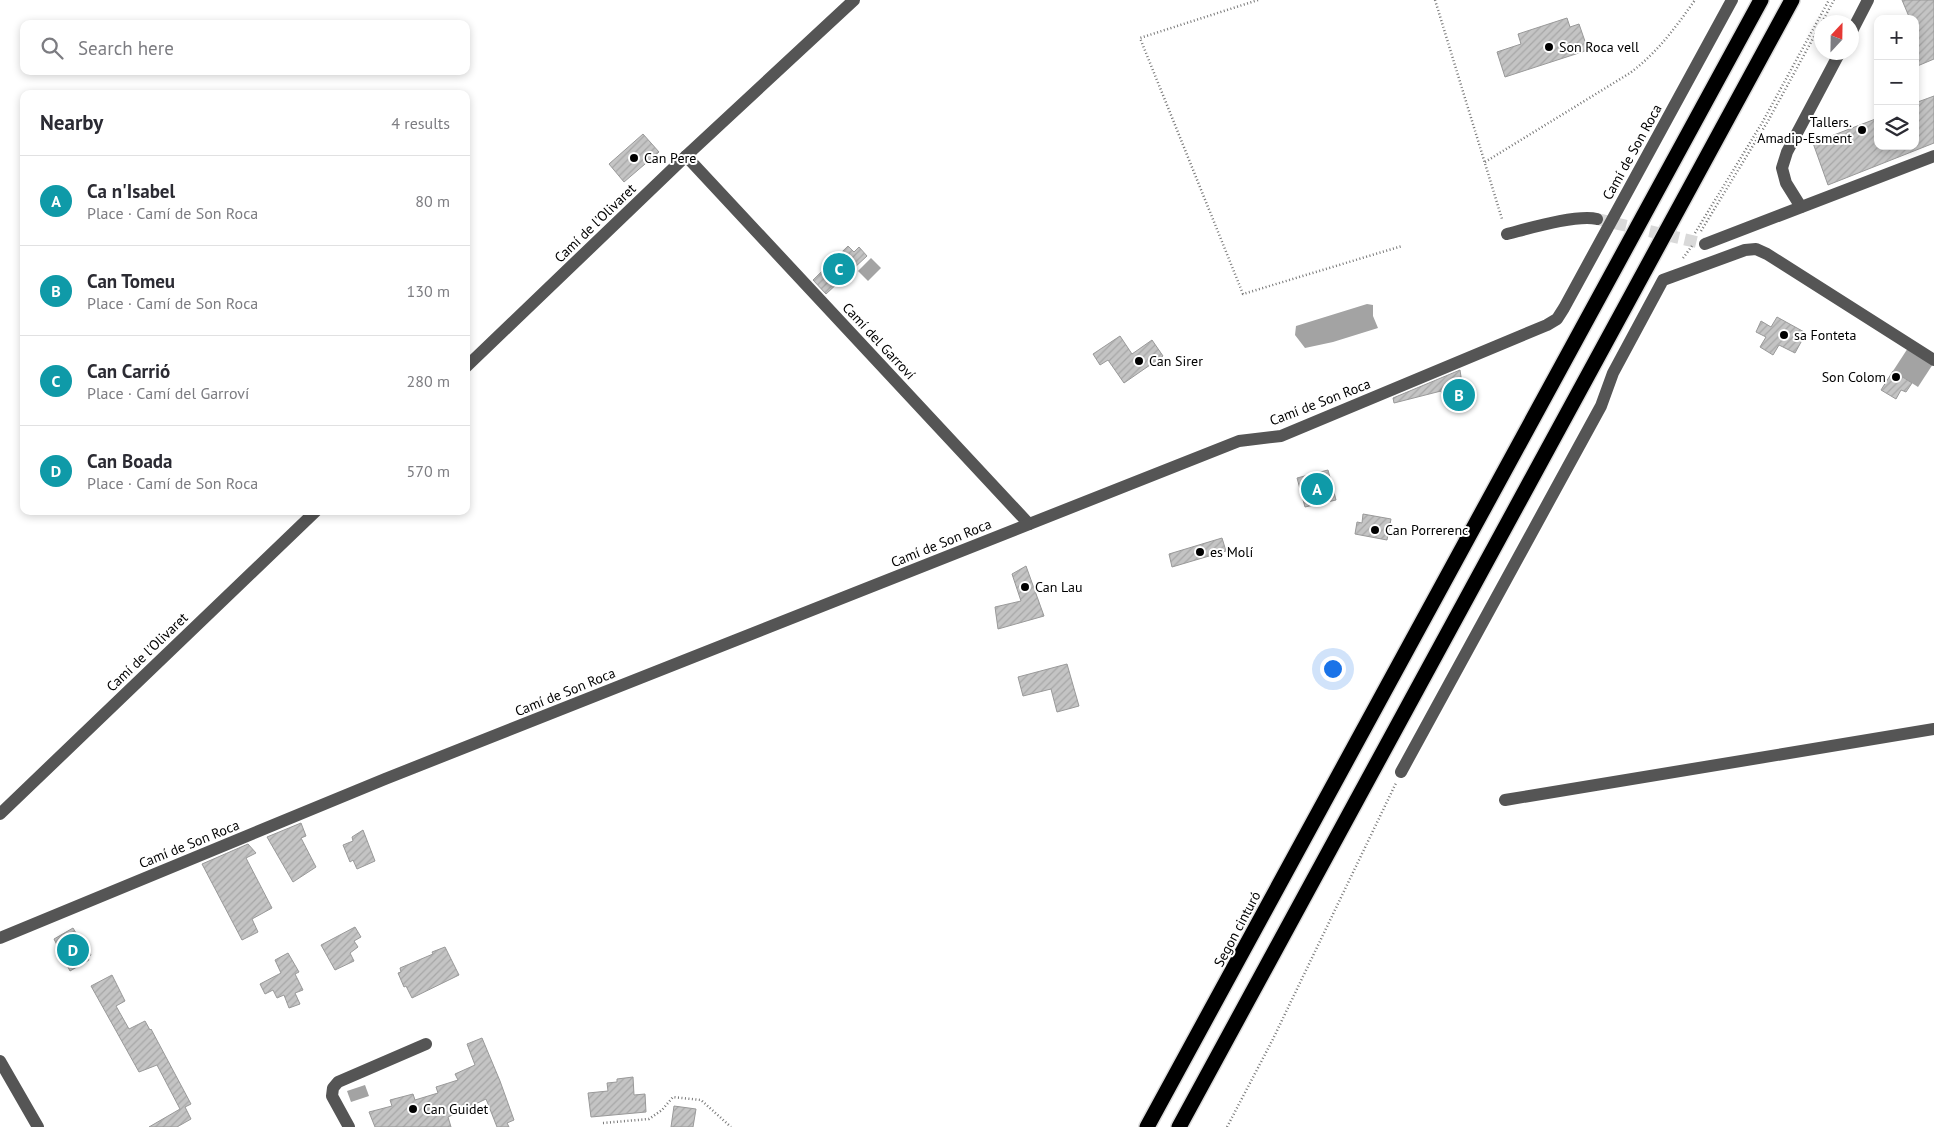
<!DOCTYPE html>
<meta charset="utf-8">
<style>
body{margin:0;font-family:"PT Sans",sans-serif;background:#f7f7f7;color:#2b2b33}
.controls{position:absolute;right:15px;top:15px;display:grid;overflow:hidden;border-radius:10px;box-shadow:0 2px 8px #0003}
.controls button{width:45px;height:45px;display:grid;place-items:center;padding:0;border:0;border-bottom:1px solid #e1e1e2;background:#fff;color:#2b2b33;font:25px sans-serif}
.compass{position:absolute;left:1814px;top:15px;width:45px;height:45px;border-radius:50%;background:#fff;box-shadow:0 2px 8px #0003;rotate:22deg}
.you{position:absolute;left:1332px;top:668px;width:18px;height:18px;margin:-12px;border:4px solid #fff;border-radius:50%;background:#1a73e8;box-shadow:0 0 0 8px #1a73e833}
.badge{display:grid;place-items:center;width:32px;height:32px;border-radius:50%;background:#7c3aed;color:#fff;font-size:16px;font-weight:700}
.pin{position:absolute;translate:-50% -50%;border:2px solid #fff;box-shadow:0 1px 5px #0006}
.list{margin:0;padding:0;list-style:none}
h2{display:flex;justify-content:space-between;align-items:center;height:65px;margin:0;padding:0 20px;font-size:21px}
h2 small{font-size:16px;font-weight:400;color:#7c7c81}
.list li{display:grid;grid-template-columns:32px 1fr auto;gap:15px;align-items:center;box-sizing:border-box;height:90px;padding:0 20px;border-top:1px solid #e1e1e2}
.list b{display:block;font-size:19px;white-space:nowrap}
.list p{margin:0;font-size:16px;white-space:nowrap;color:#7c7c81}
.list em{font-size:16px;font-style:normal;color:#7c7c81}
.icon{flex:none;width:28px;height:28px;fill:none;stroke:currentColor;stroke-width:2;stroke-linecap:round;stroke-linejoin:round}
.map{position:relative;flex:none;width:1934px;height:1127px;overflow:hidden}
.search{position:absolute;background:#fff;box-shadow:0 2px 8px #0003;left:20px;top:20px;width:450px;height:55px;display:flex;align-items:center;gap:12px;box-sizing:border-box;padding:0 18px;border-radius:10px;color:#7c7c81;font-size:19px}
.panel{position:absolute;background:#fff;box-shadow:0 2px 8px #0003;left:20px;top:90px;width:450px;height:425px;border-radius:10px}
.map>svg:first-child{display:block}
.water{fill:#a3a3a3}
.building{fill:url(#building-hatch);stroke:#999}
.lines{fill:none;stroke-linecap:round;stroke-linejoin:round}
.minor-tunnel{stroke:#d9d9d9;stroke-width:12;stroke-dasharray:12 6;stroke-linecap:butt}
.highway-casing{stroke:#dbdbdb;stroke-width:18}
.path{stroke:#777;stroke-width:2.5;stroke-dasharray:1 2.5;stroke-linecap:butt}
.minor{stroke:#555;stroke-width:12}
.highway{stroke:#000;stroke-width:15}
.poi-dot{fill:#000;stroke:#fff;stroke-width:2}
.labels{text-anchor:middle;stroke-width:4;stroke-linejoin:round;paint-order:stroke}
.poi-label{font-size:14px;fill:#000;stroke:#fff;text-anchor:start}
.street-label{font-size:14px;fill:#000;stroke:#fff}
</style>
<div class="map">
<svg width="1934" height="1127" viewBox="0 0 1934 1127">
<defs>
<pattern id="building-hatch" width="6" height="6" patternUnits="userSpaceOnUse" patternTransform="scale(1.25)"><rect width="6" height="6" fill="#c4c4c4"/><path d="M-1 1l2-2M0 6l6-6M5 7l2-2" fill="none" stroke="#a7a7a7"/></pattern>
</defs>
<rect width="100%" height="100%" fill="#fff"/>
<g class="water">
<polygon points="871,258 881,268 868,281 858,271"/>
<polygon points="1367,304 1373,305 1373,316 1378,328 1333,342 1305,348 1295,335 1296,326"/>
<polygon points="1908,348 1933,364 1918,387 1893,371"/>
<polygon points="365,1085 369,1096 351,1102 347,1091"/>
</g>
<g class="building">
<polygon points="1902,0 1934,0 1934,59 1915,67 1915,19 1910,19"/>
<polygon points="1567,18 1570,27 1579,24 1588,50 1505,77 1497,52 1521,44 1518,34"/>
<polygon points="1934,96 1934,143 1828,185 1813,143 1878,118 1878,146 1915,146 1915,103"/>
<polygon points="643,134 659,152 624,182 609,164"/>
<polygon points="848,246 854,252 859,247 867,256 826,294 813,280"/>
<polygon points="1777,317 1806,333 1795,353 1779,345 1773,355 1760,347 1766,337 1756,332 1761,321 1771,327"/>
<polygon points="1120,336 1132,354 1152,340 1163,356 1124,383 1108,360 1100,365 1093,354"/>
<polygon points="1460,370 1463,390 1444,398 1441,391 1394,403 1393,398"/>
<polygon points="1893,371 1912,383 1906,392 1901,390 1896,399 1881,390"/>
<polygon points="1328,470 1336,500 1305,507 1297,478"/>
<polygon points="1363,514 1391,519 1387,540 1355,534 1357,522 1362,523"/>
<polygon points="1222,538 1226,551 1172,567 1169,554"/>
<polygon points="1026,566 1044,616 998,629 995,607 1021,601 1012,574"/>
<polygon points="1067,664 1079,706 1057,712 1051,689 1023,696 1018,677"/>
<polygon points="301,823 306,836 301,838 316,867 293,882 267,837"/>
<polygon points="363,830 375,861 357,869 353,860 350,862 343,845 353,841 352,837"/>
<polygon points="248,844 256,853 246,858 272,908 252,919 258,932 242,940 202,864"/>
<polygon points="355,927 361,937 354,941 358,947 350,953 354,961 335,970 321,945"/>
<polygon points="73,928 79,938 81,937 91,955 87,957 89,960 70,971 54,939"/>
<polygon points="445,947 459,975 412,998 406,986 404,987 398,973 401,972 400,968 433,954 432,952"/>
<polygon points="288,953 299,972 295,974 303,990 295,993 300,1004 289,1008 284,995 277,998 273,990 265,994 260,984 281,973 275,960"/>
<polygon points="112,975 125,1001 116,1006 129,1029 145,1021 150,1030 151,1029 191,1104 185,1107 191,1119 177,1127 149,1127 180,1109 157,1065 139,1072 91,986"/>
<polygon points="482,1038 500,1081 514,1120 507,1123 509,1127 497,1127 486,1099 448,1117 451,1127 375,1127 369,1112 392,1106 390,1100 413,1094 415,1100 438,1093 436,1087 458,1080 455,1074 475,1065 467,1044"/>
<polygon points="633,1077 634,1095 645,1094 646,1112 591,1117 588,1093 608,1091 607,1083 617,1082 617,1079"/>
<polygon points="674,1106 696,1109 693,1127 671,1127"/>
</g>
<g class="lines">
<polyline class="minor-tunnel" points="1597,219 1705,244"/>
<defs>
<g id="highway">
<polyline points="1147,1127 1761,0"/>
<polyline points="1179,1127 1792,0"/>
</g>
</defs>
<use href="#highway" class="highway-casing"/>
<g class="path">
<polyline points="1258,0 1140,38 1243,294 1402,246"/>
<polyline points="1435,0 1502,219"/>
<path d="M 1485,162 L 1630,73 C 1658,52 1675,28 1695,0"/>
<polyline points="1701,231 1768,121 1834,0"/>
<polyline points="1695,233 1762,123 1829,0"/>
<polyline points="1683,258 1692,246"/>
<polyline points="603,1123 649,1119 662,1110 673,1097 701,1100 731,1127"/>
<polyline points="1227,1127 1272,1041 1396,783"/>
</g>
<g class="minor">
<polyline points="1852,31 1868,0"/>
<polyline points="686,156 1029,524"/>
<polyline points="1801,207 1786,183 1782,168 1787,152 1840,52"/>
<path d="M 1507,234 C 1527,229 1577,214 1597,219"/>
<polyline points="1705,244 1934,156"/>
<polyline points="466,367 686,156 854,0"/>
<polyline points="1401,772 1601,406 1613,373 1663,280 1745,250 1756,249 1767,254 1934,360"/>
<polyline points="1505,800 1934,729"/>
<polyline points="0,814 316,511"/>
<polyline points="0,938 385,779 1239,441 1281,436 1547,325 1557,319 1564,308 1732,0"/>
<polyline points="0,1061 38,1127"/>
<polyline points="349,1127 332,1096 333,1088 338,1082 426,1044"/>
</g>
<use href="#highway" class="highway"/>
</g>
<g class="poi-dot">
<circle cx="1549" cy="47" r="5"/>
<circle cx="1862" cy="130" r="5"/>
<circle cx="634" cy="158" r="5"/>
<circle cx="1784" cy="335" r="5"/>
<circle cx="1139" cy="361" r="5"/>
<circle cx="1896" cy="377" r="5"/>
<circle cx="1375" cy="530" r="5"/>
<circle cx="1200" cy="552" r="5"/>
<circle cx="1025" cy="587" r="5"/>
<circle cx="413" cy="1109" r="5"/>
</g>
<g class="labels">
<g class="poi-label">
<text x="1559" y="52">Son Roca vell</text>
<text x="1852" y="127" text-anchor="end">Tallers.<tspan x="1852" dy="16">Amadip-Esment</tspan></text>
<text x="644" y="163">Can Pere</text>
<text x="1794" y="340">sa Fonteta</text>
<text x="1149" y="366">Can Sirer</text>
<text x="1886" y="382" text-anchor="end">Son Colom</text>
<text x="1385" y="535">Can Porrerenc</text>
<text x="1210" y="557">es Molí</text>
<text x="1035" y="592">Can Lau</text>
<text x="423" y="1114">Can Guidet</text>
</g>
<g class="street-label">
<text transform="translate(1632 152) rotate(-61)" y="5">Camí de Son Roca</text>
<text transform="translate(595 223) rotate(-44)" y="5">Camí de l'Olivaret</text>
<text transform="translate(879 341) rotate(47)" y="5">Camí del Garroví</text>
<text transform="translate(1320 402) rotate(-21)" y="5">Camí de Son Roca</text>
<text transform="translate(941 543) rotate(-22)" y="5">Camí de Son Roca</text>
<text transform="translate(147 652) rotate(-44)" y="5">Camí de l'Olivaret</text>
<text transform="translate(565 692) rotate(-22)" y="5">Camí de Son Roca</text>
<text transform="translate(189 844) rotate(-22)" y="5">Camí de Son Roca</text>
<text transform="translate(1237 929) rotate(-62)" y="5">Segon cinturó</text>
</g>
</g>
</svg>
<div class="controls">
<button>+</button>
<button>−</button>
<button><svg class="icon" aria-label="layers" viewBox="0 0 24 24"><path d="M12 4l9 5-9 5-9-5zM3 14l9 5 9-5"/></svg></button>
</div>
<svg class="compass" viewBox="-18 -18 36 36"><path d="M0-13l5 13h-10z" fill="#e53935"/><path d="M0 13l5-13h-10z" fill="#7c7c81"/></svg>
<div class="you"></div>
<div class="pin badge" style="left:1317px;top:489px;background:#0f9aa8">A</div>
<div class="pin badge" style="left:1459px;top:395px;background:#0f9aa8">B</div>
<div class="pin badge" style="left:839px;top:269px;background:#0f9aa8">C</div>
<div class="pin badge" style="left:73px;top:950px;background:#0f9aa8">D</div>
<div class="search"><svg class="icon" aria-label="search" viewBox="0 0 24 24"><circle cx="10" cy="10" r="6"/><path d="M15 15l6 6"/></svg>Search here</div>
<section class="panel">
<h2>Nearby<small>4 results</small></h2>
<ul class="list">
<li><span class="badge" style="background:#0f9aa8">A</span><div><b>Ca n'Isabel</b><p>Place · Camí de Son Roca</p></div><em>80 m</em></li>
<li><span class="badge" style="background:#0f9aa8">B</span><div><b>Can Tomeu</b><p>Place · Camí de Son Roca</p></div><em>130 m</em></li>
<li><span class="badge" style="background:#0f9aa8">C</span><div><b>Can Carrió</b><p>Place · Camí del Garroví</p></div><em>280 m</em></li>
<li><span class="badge" style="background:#0f9aa8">D</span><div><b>Can Boada</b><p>Place · Camí de Son Roca</p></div><em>570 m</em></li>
</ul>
</section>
</div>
